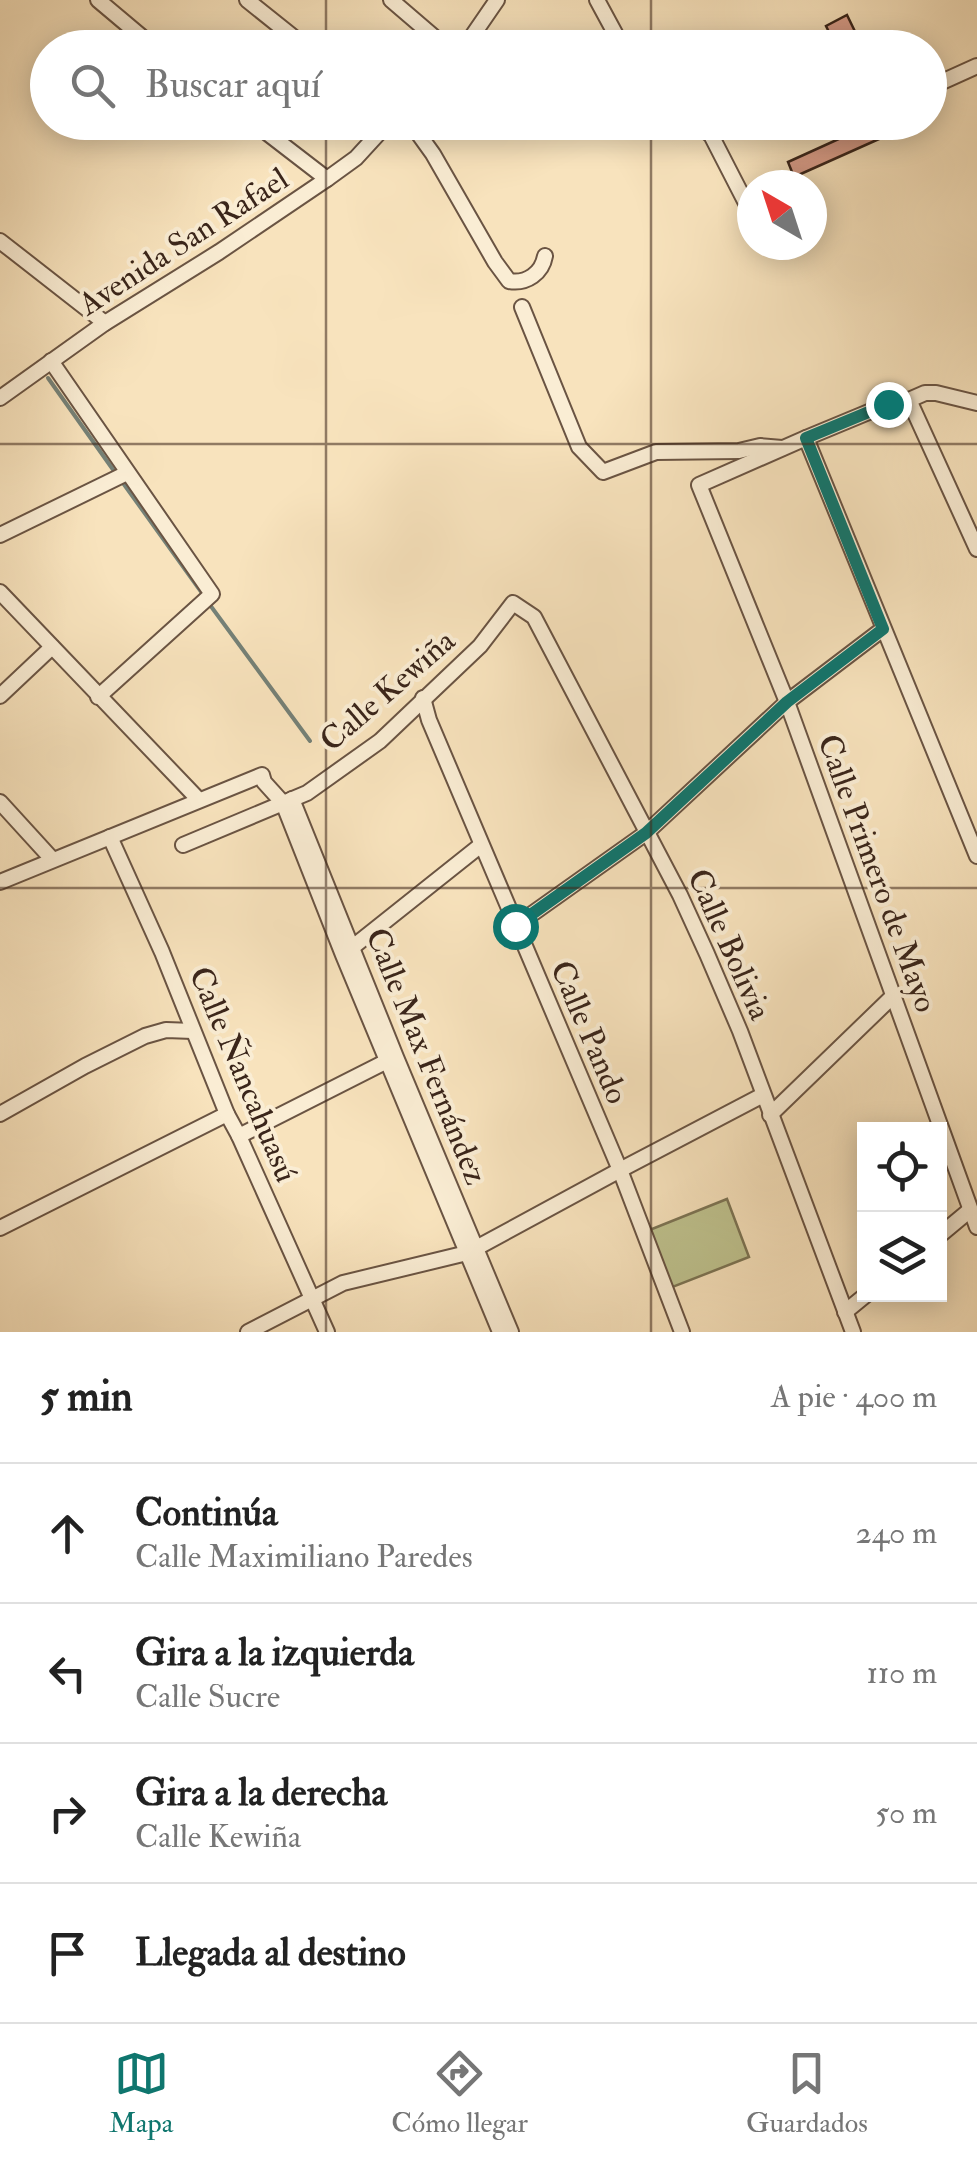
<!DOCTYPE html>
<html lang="es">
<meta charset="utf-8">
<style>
body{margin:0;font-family:"IM FELL Double Pica",serif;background:#f2f2f2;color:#222}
.controls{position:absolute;right:30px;bottom:30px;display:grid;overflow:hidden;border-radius:0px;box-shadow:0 5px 25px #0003}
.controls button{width:90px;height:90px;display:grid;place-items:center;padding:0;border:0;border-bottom:2px solid #e0e0e0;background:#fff;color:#222;font:50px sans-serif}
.compass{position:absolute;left:737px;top:170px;width:90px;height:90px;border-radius:50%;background:#fff;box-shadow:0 5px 25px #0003;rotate:321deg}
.stop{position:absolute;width:30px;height:30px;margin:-22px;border:8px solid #0f766e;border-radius:50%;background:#fff}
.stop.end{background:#0f766e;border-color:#fff;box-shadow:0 2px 10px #0008}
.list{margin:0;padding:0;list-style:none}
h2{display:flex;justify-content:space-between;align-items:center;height:130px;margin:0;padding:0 40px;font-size:42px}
h2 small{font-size:32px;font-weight:400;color:#767676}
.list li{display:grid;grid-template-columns:65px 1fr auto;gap:30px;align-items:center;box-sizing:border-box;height:140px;padding:0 40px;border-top:2px solid #e0e0e0}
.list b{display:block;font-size:38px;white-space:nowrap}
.list p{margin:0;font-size:32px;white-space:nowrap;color:#767676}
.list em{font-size:32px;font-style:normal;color:#767676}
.icon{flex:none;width:55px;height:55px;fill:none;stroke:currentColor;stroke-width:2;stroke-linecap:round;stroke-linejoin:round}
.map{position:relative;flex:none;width:977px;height:1332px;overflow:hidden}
.search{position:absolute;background:#fff;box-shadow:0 5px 25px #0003;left:30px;right:30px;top:30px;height:110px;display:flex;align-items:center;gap:25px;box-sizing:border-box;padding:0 35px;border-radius:55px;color:#767676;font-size:38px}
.sheet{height:690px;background:#fff}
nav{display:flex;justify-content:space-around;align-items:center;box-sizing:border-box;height:140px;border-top:2px solid #e0e0e0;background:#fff;font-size:28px;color:#767676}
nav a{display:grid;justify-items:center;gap:5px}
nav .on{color:#0f766e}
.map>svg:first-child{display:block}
.green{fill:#bfc38f;stroke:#7c7454;stroke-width:2.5}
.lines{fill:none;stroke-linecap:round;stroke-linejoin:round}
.stream{stroke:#758177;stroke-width:4}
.building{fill:#da9e8a;stroke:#3a251a;stroke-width:2.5}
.minor-casing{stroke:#6a5443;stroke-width:18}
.minor{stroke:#faedd4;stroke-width:14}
.route{stroke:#0f766e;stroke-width:12}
.grid{fill:none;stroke:#3a251a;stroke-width:2.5;stroke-opacity:0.55}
.labels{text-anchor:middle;stroke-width:8;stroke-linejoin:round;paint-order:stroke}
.street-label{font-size:32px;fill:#3a251a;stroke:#faedd4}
</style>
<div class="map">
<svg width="977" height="1332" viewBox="0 0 977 1332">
<rect width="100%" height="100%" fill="#f8e3bd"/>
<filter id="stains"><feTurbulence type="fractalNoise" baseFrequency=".002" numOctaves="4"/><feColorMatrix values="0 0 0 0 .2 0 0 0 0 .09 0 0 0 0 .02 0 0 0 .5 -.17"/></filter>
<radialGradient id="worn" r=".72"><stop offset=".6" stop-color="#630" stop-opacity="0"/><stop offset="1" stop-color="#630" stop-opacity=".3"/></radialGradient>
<polygon class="green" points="727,1199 749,1257 670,1288 647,1231"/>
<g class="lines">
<g class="stream">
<polyline points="48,378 114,471"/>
<polyline points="123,483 202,593"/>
<polyline points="210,605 310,741"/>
</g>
</g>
<g class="building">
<polygon points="847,15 863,48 837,48 826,26"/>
<polygon points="876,122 917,122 794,177 788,162"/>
</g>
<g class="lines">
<defs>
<g id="minor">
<polyline points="98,0 155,48"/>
<polyline points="247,0 307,48"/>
<polyline points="391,0 447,48"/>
<polyline points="597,0 623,48"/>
<polyline points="464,48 497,0"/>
<polyline points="935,85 977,66"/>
<polyline points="253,122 327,179"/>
<path d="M 410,122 L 433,154 L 495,262 L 509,281 C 527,284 542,273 545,256"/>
<polyline points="694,122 711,135 748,207"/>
<polyline points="0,241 105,323"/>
<polyline points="522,307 579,447 603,472 656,452 739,451 760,446 782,448"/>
<polyline points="51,361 212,594 98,697"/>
<polyline points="0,398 105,323 219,252 327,179 356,158 389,122"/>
<polyline points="909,400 977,549"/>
<polyline points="977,403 936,393 925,393 909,400 888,404 806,438 699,485 787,702 977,1227"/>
<polyline points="806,438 977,856"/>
<polyline points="0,535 127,473"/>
<polyline points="0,592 198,799"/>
<polyline points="0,696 52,647"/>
<polyline points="423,698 429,720 620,1170 682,1332"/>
<polyline points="292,799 396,1057 511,1332"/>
<polyline points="0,802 52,859"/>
<polyline points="110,837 162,952 227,1114 239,1136 327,1332"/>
<polyline points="183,845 307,793 380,741 480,646 513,603 534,617 680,895 707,954 740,1031 853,1332"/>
<polyline points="0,882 262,775 264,782 283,803 343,955 500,1332"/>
<polyline points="515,926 646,833 787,702 883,629"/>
<polyline points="349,950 481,845"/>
<polyline points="0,1114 85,1066 145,1036 166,1030 193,1031"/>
<polyline points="770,1115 893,996"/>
<polyline points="239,1136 395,1057"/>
<polyline points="0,1228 227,1114"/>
<polyline points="940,1235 970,1210"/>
<polyline points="845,1312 867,1294"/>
<polyline points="248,1332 343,1283 467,1253 620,1170 763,1095"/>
</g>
</defs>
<use href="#minor" class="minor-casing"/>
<use href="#minor" class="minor"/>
</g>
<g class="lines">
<polyline class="route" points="515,926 646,833 787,702 883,629 806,438 888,404"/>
</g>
<path class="grid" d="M 326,0 L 326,48M 651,0 L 651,48M 326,122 L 326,1332M 651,122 L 651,1332M 0,444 L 977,444M 0,888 L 977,888"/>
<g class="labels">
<g class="street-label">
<text transform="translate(183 241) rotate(-33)" y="11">Avenida San Rafael</text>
<text transform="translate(387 690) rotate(-41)" y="11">Calle Kewiña</text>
<text transform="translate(878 873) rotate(70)" y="11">Calle Primero de Mayo</text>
<text transform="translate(730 944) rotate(66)" y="11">Calle Bolivia</text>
<text transform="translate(590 1032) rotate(67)" y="11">Calle Pando</text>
<text transform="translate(427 1056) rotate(68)" y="11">Calle Max Fernández</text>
<text transform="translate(244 1074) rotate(67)" y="11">Calle Ñancahuasú</text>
</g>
</g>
<rect width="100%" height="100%" filter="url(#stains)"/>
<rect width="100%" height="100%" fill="url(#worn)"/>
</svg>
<div class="controls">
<button><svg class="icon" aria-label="locate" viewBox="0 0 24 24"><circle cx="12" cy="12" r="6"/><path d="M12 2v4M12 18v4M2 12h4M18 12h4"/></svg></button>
<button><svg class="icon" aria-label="layers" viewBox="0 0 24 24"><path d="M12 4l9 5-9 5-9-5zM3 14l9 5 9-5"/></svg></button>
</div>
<svg class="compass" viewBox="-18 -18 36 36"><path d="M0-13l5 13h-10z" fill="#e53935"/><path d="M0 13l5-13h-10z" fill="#767676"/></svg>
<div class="stop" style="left:515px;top:926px"></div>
<div class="stop end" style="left:888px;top:404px"></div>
<div class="search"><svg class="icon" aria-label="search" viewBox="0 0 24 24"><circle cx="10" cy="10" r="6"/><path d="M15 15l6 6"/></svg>Buscar aquí</div>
</div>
<section class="sheet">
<h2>5 min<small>A pie · 400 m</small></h2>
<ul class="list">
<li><svg class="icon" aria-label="ahead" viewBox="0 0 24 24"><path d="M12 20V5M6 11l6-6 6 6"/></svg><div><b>Continúa</b><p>Calle Maximiliano Paredes</p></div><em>240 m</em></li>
<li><svg class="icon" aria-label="left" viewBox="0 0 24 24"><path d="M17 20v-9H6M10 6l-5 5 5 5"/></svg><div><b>Gira a la izquierda</b><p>Calle Sucre</p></div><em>110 m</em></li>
<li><svg class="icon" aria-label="right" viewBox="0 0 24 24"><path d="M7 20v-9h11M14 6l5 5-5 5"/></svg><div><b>Gira a la derecha</b><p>Calle Kewiña</p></div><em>50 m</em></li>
<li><svg class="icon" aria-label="arrive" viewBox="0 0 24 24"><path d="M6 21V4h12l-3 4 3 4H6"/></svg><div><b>Llegada al destino</b></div></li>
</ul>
</section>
<nav>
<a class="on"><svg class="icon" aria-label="map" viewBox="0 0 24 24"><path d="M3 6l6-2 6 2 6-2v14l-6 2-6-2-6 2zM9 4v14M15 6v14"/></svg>Mapa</a>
<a><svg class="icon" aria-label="directions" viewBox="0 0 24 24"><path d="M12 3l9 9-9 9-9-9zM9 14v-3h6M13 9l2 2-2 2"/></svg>Cómo llegar</a>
<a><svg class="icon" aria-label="saved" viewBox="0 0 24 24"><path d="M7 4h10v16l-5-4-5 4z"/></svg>Guardados</a>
</nav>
